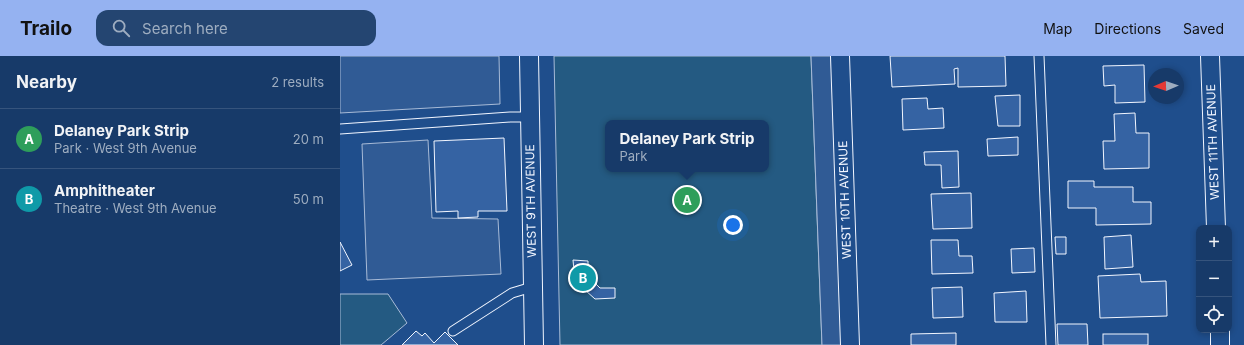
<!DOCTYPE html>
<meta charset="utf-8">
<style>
body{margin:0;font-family:Inter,sans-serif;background:#244571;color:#f1f3f6}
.controls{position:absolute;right:12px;bottom:12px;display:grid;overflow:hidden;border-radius:8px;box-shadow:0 2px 6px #0003}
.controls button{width:36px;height:36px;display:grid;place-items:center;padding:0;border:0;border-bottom:1px solid #36547d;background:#173a69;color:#f1f3f6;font:20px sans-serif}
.compass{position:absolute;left:808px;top:12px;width:36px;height:36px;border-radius:50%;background:#173a69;box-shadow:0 2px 6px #0003;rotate:268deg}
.you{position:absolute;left:393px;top:169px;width:14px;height:14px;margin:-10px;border:3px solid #fff;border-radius:50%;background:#1a73e8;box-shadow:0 0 0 6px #1a73e833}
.badge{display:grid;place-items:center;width:26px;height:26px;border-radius:50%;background:#95b2f1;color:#fff;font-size:13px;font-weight:700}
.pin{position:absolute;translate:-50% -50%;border:2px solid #fff;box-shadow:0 1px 4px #0006}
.popup{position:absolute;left:265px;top:64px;width:164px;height:52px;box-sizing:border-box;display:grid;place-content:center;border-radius:8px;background:#173a69;filter:drop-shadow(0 1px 3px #0005);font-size:13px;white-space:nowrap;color:#9eadc0}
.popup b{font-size:15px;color:#f1f3f6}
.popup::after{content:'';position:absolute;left:50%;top:100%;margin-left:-8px;border:8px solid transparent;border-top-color:#173a69}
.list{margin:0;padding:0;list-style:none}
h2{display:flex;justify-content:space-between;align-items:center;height:52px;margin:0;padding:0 16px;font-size:17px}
h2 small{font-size:13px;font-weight:400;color:#9eadc0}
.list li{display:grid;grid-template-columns:26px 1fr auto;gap:12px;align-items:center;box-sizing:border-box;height:60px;padding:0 16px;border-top:1px solid #36547d}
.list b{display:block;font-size:15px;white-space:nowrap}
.list p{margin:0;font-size:13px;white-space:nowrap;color:#9eadc0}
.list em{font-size:13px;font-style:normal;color:#9eadc0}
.icon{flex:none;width:22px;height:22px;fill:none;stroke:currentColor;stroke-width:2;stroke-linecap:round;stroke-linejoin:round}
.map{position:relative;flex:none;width:904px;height:289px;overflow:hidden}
header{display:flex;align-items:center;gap:24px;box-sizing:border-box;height:56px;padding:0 20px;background:#95b2f1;color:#111}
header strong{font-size:19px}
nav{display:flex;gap:22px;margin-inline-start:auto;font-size:14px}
.search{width:280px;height:36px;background:#244571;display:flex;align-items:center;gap:10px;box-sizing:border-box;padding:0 14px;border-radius:12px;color:#9eadc0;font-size:15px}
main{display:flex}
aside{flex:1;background:#173a69}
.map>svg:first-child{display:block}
.green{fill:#245a82;stroke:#a8bbd7;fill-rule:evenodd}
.parking{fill:#305b95;stroke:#a8bbd7}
.building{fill:#3563a3;stroke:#f2f6ff}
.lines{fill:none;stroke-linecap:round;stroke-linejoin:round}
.lane-casing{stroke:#f2f6ff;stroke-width:11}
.street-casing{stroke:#f2f6ff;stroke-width:20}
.lane{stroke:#1f4e8c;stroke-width:9}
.street{stroke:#1f4e8c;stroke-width:18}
.labels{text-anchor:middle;stroke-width:3;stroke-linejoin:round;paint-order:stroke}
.street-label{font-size:12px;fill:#f2f6ff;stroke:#1f4e8c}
</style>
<header>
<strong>Trailo</strong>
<div class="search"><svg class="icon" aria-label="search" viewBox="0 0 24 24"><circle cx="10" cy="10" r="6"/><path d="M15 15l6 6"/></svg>Search here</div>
<nav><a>Map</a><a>Directions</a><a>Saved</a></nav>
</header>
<main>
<aside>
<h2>Nearby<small>2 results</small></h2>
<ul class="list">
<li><span class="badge" style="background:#2e9e5b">A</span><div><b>Delaney Park Strip</b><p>Park · West 9th Avenue</p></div><em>20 m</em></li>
<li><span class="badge" style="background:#0f9aa8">B</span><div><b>Amphitheater</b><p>Theatre · West 9th Avenue</p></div><em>50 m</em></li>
</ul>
</aside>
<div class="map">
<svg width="904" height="289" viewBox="0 0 904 289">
<rect width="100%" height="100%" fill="#1f4e8c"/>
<g class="green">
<path d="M 214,0 L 471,0 L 482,289 L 220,289 ZM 268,67 L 426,67 L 426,113 L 268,113 Z"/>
<polygon points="0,238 48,238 67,267 41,289 0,289"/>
</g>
<g class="parking">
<polygon points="0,0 159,0 160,48 0,57"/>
<polygon points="471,0 491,0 502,289 482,289"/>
<polygon points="88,84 92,162 158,163 161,218 27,224 22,88"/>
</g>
<g class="building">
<polygon points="550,0 665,0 666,30 618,31 618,12 614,13 615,28 552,31"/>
<polygon points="804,9 805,46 775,47 775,29 764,30 763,10"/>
<polygon points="680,39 680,70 658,70 655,40"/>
<polygon points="587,42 588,53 603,52 604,72 563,74 562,43"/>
<polygon points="795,57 796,77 809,77 809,112 764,113 763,85 775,85 774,58"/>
<polygon points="678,81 678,99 648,100 647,83"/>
<polygon points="164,82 167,155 138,155 138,161 118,162 118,155 96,156 94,85"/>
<polygon points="618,95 619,131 602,132 601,109 585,109 584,96"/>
<polygon points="728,125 754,125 754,131 793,131 793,146 811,146 811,168 756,169 756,152 728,152"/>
<polygon points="631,137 632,172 593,173 591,138"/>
<polygon points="791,179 793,211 765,213 764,181"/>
<polygon points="715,181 726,181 726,198 716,198"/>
<polygon points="591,184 618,184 619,200 632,200 633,217 592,218"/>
<polygon points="0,186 12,209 0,215"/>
<polygon points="694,192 695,216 672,217 671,193"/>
<polygon points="233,204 248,205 248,220 260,232 275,232 275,242 255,243 235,225"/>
<polygon points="800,218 801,226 826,225 827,260 760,262 758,220"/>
<polygon points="622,231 623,261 593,262 592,232"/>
<polygon points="686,235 687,266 655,266 654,237"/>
<polygon points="717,268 747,268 748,289 718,289"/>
<polygon points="76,275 82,280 85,277 94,287 105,276 118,289 62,289"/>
<polygon points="616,277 616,289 571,289 571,278"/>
<rect x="763" y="278" width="45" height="11"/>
</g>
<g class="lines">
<defs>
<g id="lane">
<polyline points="699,0 711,289"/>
<polyline points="0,73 170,61 189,61"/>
<polyline points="113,275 172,237 192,231"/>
</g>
<g id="street">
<polyline points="189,0 194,289"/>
<polyline points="500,0 510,289"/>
<polyline points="870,0 876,172"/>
<polyline points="880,274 880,289"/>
</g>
</defs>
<use href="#lane" class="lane-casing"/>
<use href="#street" class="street-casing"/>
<use href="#lane" class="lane"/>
<use href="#street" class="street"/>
</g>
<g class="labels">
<g class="street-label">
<text transform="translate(873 86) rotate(-92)" y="4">WEST 11TH AVENUE</text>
<text transform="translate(505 144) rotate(-92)" y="4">WEST 10TH AVENUE</text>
<text transform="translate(191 145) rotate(-91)" y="4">WEST 9TH AVENUE</text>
</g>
</g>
</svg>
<div class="controls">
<button>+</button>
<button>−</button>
<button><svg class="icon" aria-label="locate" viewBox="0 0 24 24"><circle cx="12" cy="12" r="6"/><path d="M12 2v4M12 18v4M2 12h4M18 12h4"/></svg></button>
</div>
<svg class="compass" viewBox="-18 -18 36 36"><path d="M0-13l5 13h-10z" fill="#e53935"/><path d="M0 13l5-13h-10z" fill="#9eadc0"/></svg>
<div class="you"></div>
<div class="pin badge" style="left:347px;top:144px;background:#2e9e5b">A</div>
<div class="popup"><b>Delaney Park Strip</b>Park</div>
<div class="pin badge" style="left:243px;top:222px;background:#0f9aa8">B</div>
</div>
</main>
